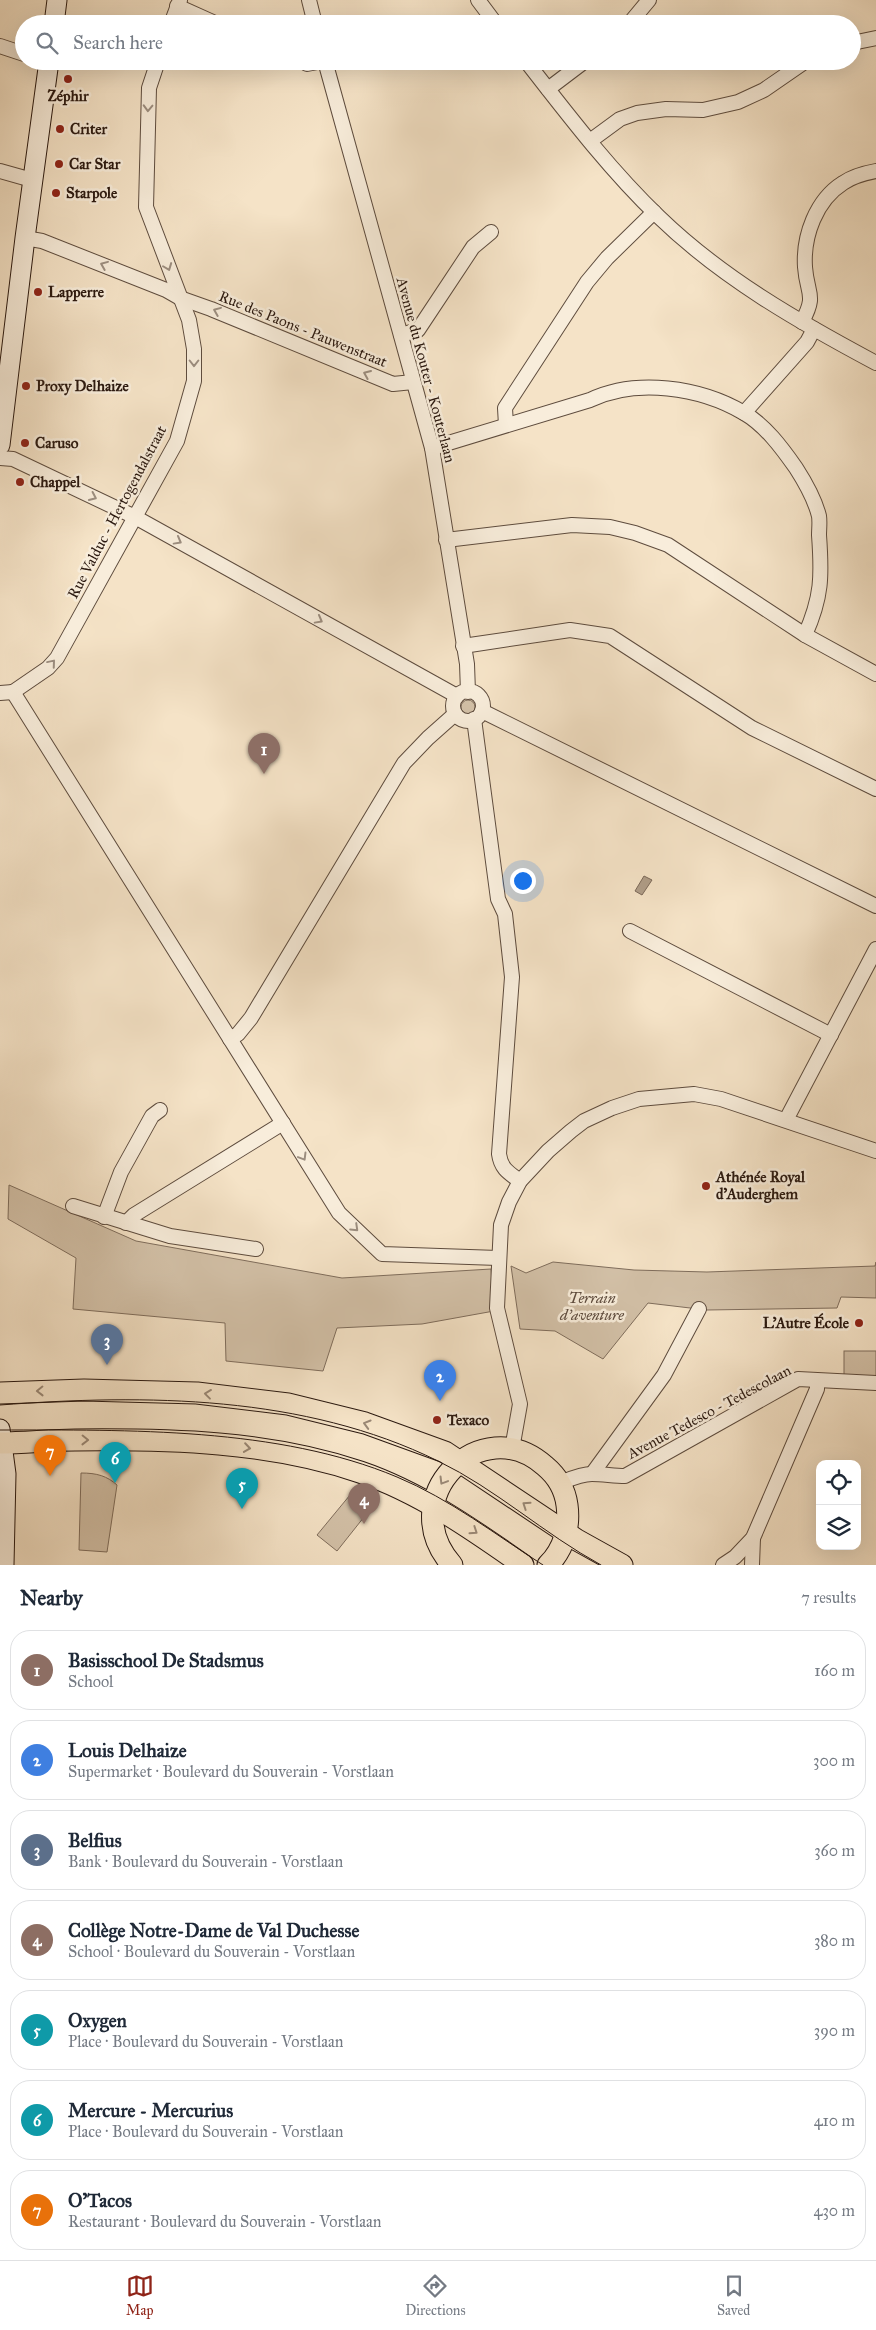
<!DOCTYPE html>
<meta charset="utf-8">
<style>
body{margin:0;font-family:"IM FELL Great Primer",serif;background:#f2f2f3;color:#1f2937}
.controls{position:absolute;right:15px;bottom:15px;display:grid;overflow:hidden;border-radius:10px;box-shadow:0 5px 20px #0002}
.controls button{width:45px;height:45px;display:grid;place-items:center;padding:0;border:0;border-bottom:1px solid #e0e1e3;background:#fff;color:#1f2937;font:25px sans-serif}
.you{position:absolute;left:522px;top:880px;width:18px;height:18px;margin:-12px;border:4px solid #fff;border-radius:50%;background:#1a73e8;box-shadow:0 0 0 8px #1a73e833}
.badge{display:grid;place-items:center;width:32px;height:32px;border-radius:50%;background:#8f2418;color:#fff;font-size:16px;font-weight:700}
.pin{position:absolute;translate:-50% -41px;filter:drop-shadow(0 1px 2px #0008)}
.pin::after{content:'';position:absolute;top:26px;width:18px;height:15px;background:inherit;clip-path:polygon(0 0,100% 0,50% 100%)}
.list{margin:0;padding:0;list-style:none}
h2{display:flex;justify-content:space-between;align-items:center;height:65px;margin:0;padding:0 20px;font-size:21px}
h2 small{font-size:16px;font-weight:400;color:#747a83}
.list li{display:grid;grid-template-columns:32px 1fr auto;gap:15px;align-items:center;box-sizing:border-box;height:80px;margin:0 10px 10px;padding:0 10px;border:1px solid #e0e1e3;border-radius:20px}
.list b{display:block;font-size:19px;white-space:nowrap}
.list p{margin:0;font-size:16px;white-space:nowrap;color:#747a83}
.list em{font-size:16px;font-style:normal;color:#747a83}
.icon{flex:none;width:28px;height:28px;fill:none;stroke:currentColor;stroke-width:2;stroke-linecap:round;stroke-linejoin:round}
.map{position:relative;flex:none;width:876px;height:1565px;overflow:hidden}
.search{position:absolute;background:#fff;box-shadow:0 5px 20px #0002;left:15px;right:15px;top:15px;height:55px;display:flex;align-items:center;gap:12px;box-sizing:border-box;padding:0 18px;border-radius:28px;color:#747a83;font-size:19px}
.sheet{height:695px;background:#fff}
nav{display:flex;justify-content:space-around;align-items:center;box-sizing:border-box;height:70px;border-top:1px solid #e0e1e3;background:#fff;font-size:14px;color:#747a83}
nav a{display:grid;justify-items:center;gap:2px}
nav .on{color:#8f2418}
.map>svg:first-child{display:block}
.green{fill:#d3c1a8;stroke:#7f6d5c}
.water{fill:#b09e89;stroke:#7b6959}
.lines{fill:none;stroke-linecap:round;stroke-linejoin:round}
.minor-casing{stroke:#5e4c3e;stroke-width:16}
.secondary-casing{stroke:#2b1910;stroke-width:21}
.primary-casing{stroke:#2b1910;stroke-width:23}
.minor{stroke:#f8eddb;stroke-width:14}
.secondary{stroke:#f8eddb;stroke-width:19}
.primary{stroke:#f5e3c7;stroke-width:21}
.tram{stroke:#2b1910;stroke-width:1}
.oneway{stroke:#9c8e80}
.oneway2{stroke:#9a8875}
.poi-dot{fill:#8f2418;stroke:#f8eddb;stroke-width:2}
.labels{text-anchor:middle;stroke-width:5;stroke-linejoin:round;paint-order:stroke}
.poi-label{font-size:15px;font-weight:bold;fill:#2b1910;stroke:#f8eddb;text-anchor:start}
.street-label{font-size:15px;fill:#2b1910;stroke:#f8eddb}
.park-label{font-size:15px;font-style:italic;fill:#5d4b3e;stroke:#f8eddb}
</style>
<div class="map">
<svg width="876" height="1565" viewBox="0 0 876 1565">
<rect width="100%" height="100%" fill="#f5e3c7"/>
<filter id="stains"><feTurbulence type="fractalNoise" baseFrequency=".004" numOctaves="4"/><feColorMatrix values="0 0 0 0 .2 0 0 0 0 .09 0 0 0 0 .02 0 0 0 .5 -.17"/></filter>
<radialGradient id="worn" r=".72"><stop offset=".6" stop-color="#630" stop-opacity="0"/><stop offset="1" stop-color="#630" stop-opacity=".3"/></radialGradient>
<g class="green">
<circle cx="468" cy="707" r="7"/>
<polygon points="9,1185 136,1241 342,1278 491,1269 494,1311 422,1324 337,1328 323,1371 226,1361 225,1323 73,1309 76,1258 8,1219"/>
<polygon points="553,1262 634,1270 707,1272 875,1266 876,1262 876,1298 841,1297 837,1308 707,1310 648,1303 603,1359 555,1331 520,1329 511,1266 526,1273"/>
<rect x="844" y="1351" width="32" height="25"/>
<path d="M 81,1473 C 97,1473 107,1476 117,1485 L 107,1552 L 79,1550 Z"/>
<polygon points="350,1495 368,1512 337,1551 317,1535"/>
</g>
<polygon class="water" points="644,876 652,880 642,895 635,891"/>
<g class="lines">
<defs>
<g id="minor">
<polyline points="309,0 315,24"/>
<polyline points="478,0 496,24"/>
<polyline points="177,6 217,24"/>
<polyline points="171,24 180,0"/>
<polyline points="629,24 649,0"/>
<polyline points="852,43 876,38"/>
<polyline points="0,46 24,54"/>
<polyline points="302,61 307,64 323,61"/>
<polyline points="325,61 432,448 467,664 468,692"/>
<path d="M 526,61 C 568,115 610,170 659,217 C 722,278 799,322 876,363"/>
<polyline points="548,89 585,61"/>
<polyline points="590,141 620,119 637,113 666,109 703,110 738,102 764,90 806,61"/>
<polyline points="0,171 32,180"/>
<polyline points="25,238 42,241 166,290 180,298 211,309 393,384 413,382"/>
<path d="M 802,322 C 817,294 807,295 805,267 C 803,236 816,200 843,183 C 853,176 865,173 876,171"/>
<polyline points="401,335 418,330 473,247 491,232"/>
<polyline points="744,413 807,342 814,329"/>
<polyline points="506,425 505,408 587,282 607,258 654,212"/>
<path d="M 432,448 L 590,400 C 636,378 700,387 744,413 C 765,425 782,448 796,468 C 805,482 815,500 819,516 C 820,522 819,529 819,535 C 822,576 822,597 805,635"/>
<polyline points="0,458 13,459 135,517 457,696"/>
<polyline points="446,540 572,525 610,527 635,533 668,545 805,635 876,674"/>
<polyline points="463,646 570,630 610,636 752,728 876,789"/>
<circle cx="468" cy="706" r="15"/>
<polyline points="13,692 339,1213 382,1254 498,1258"/>
<polyline points="13,692 48,668 57,658 177,441 194,381 194,349 189,320 146,207 149,88 158,61"/>
<polyline points="0,693 13,692"/>
<polyline points="482,711 876,906"/>
<path d="M 474,719 L 498,899 L 505,914 L 512,977 L 499,1154 C 501,1169 509,1173 520,1181"/>
<polyline points="630,931 831,1035"/>
<polyline points="230,1039 238,1034 251,1018 404,763 428,738 455,714"/>
<polyline points="786,1120 876,949"/>
<polyline points="73,1206 170,1236 256,1249"/>
<polyline points="104,1217 121,1172 152,1116 160,1110"/>
<polyline points="126,1223 134,1215 283,1123"/>
<polyline points="512,1449 520,1404 497,1308 501,1225 509,1202 520,1181 548,1151 571,1131 584,1121 612,1108 639,1099 694,1094 721,1099 876,1151"/>
<polyline points="592,1474 664,1375 699,1309"/>
<path d="M 560,1483 C 570,1479 581,1474 592,1474 C 603,1474 614,1476 625,1476 L 798,1379 L 876,1383"/>
<polyline points="723,1565 735,1557 753,1538 817,1389 817,1381"/>
<polyline points="752,1565 753,1538"/>
</g>
<g id="secondary">
<polyline points="54,24 57,0"/>
<polyline points="0,445 25,238 49,61"/>
<polyline points="0,1429 6,1474 4,1565"/>
</g>
<g id="primary">
<polyline points="0,1393 84,1390 197,1393 288,1404 365,1423 445,1452 577,1540 622,1565"/>
<path d="M 0,1443 C 25,1443 50,1440 75,1440 C 170,1439 269,1441 360,1472 C 419,1492 472,1529 523,1565"/>
<path d="M 452,1565 C 393,1498 481,1409 545,1466 C 557,1476 565,1490 567,1505 C 570,1527 564,1549 548,1565"/>
</g>
</defs>
<use href="#minor" class="minor-casing"/>
<use href="#secondary" class="secondary-casing"/>
<use href="#primary" class="primary-casing"/>
<use href="#minor" class="minor"/>
<use href="#secondary" class="secondary"/>
<use href="#primary" class="primary"/>
<g class="tram">
<path d="M 0,1405 C 146,1394 304,1395 438,1461 C 496,1489 544,1534 601,1565"/>
<path d="M 0,1430 C 128,1430 278,1427 397,1477 C 450,1499 496,1535 543,1565"/>
</g>
</g>
<defs><path id="oneway-chevron" d="M-2-3.5L2.5 0L-2 3.5" fill="none" stroke-width="1.6" stroke-linecap="round" stroke-linejoin="round" transform="scale(1.25)"/></defs>
<g class="oneway">
<use href="#oneway-chevron" transform="translate(148 108) rotate(92)"/>
<use href="#oneway-chevron" transform="translate(104 265) rotate(-158)"/>
<use href="#oneway-chevron" transform="translate(168 267) rotate(69)"/>
<use href="#oneway-chevron" transform="translate(217 311) rotate(-158)"/>
<use href="#oneway-chevron" transform="translate(194 363) rotate(90)"/>
<use href="#oneway-chevron" transform="translate(367 374) rotate(-157)"/>
<use href="#oneway-chevron" transform="translate(93 497) rotate(25)"/>
<use href="#oneway-chevron" transform="translate(178 541) rotate(29)"/>
<use href="#oneway-chevron" transform="translate(319 620) rotate(29)"/>
<use href="#oneway-chevron" transform="translate(52 663) rotate(-50)"/>
<use href="#oneway-chevron" transform="translate(303 1157) rotate(59)"/>
<use href="#oneway-chevron" transform="translate(355 1228) rotate(44)"/>
</g>
<g class="oneway2">
<use href="#oneway-chevron" transform="translate(40 1391) rotate(179)"/>
<use href="#oneway-chevron" transform="translate(208 1394) rotate(-173)"/>
<use href="#oneway-chevron" transform="translate(367 1424) rotate(-164)"/>
<use href="#oneway-chevron" transform="translate(85 1440) rotate(1)"/>
<use href="#oneway-chevron" transform="translate(247 1448) rotate(8)"/>
<use href="#oneway-chevron" transform="translate(443 1481) rotate(121)"/>
<use href="#oneway-chevron" transform="translate(526 1505) rotate(-146)"/>
<use href="#oneway-chevron" transform="translate(474 1531) rotate(34)"/>
</g>
<g class="poi-dot">
<circle cx="68" cy="79" r="5"/>
<circle cx="60" cy="129" r="5"/>
<circle cx="59" cy="164" r="5"/>
<circle cx="56" cy="193" r="5"/>
<circle cx="38" cy="292" r="5"/>
<circle cx="26" cy="386" r="5"/>
<circle cx="25" cy="443" r="5"/>
<circle cx="20" cy="482" r="5"/>
<circle cx="706" cy="1186" r="5"/>
<circle cx="859" cy="1323" r="5"/>
<circle cx="437" cy="1420" r="5"/>
</g>
<g class="labels">
<g class="poi-label">
<text x="68" y="101" text-anchor="middle">Zéphir</text>
<text x="70" y="134">Criter</text>
<text x="69" y="169">Car Star</text>
<text x="66" y="198">Starpole</text>
<text x="48" y="297">Lapperre</text>
<text x="36" y="391">Proxy Delhaize</text>
<text x="35" y="448">Caruso</text>
<text x="30" y="487">Chappel</text>
<text x="716" y="1182">Athénée Royal<tspan x="716" dy="17">d'Auderghem</tspan></text>
<text x="849" y="1328" text-anchor="end">L'Autre École</text>
<text x="447" y="1425">Texaco</text>
</g>
<g class="street-label">
<text transform="translate(303 329) rotate(22)" y="5">Rue des Paons - Pauwenstraat</text>
<text transform="translate(426 370) rotate(75)" y="5">Avenue du Kouter - Kouterlaan</text>
<text transform="translate(117 512) rotate(-62)" y="5">Rue Valduc - Hertogendalstraat</text>
<text transform="translate(709 1412) rotate(-28)" y="5">Avenue Tedesco - Tedescolaan</text>
</g>
<g class="park-label">
<text x="592" y="1303">Terrain<tspan x="592" dy="17">d'aventure</tspan></text>
</g>
</g>
<rect width="100%" height="100%" filter="url(#stains)"/>
<rect width="100%" height="100%" fill="url(#worn)"/>
</svg>
<div class="controls">
<button><svg class="icon" aria-label="locate" viewBox="0 0 24 24"><circle cx="12" cy="12" r="6"/><path d="M12 2v4M12 18v4M2 12h4M18 12h4"/></svg></button>
<button><svg class="icon" aria-label="layers" viewBox="0 0 24 24"><path d="M12 4l9 5-9 5-9-5zM3 14l9 5 9-5"/></svg></button>
</div>
<div class="you"></div>
<div class="pin badge" style="left:264px;top:774px;background:#8d6e63">1</div>
<div class="pin badge" style="left:440px;top:1401px;background:#3f7fe0">2</div>
<div class="pin badge" style="left:107px;top:1365px;background:#5c6f8a">3</div>
<div class="pin badge" style="left:364px;top:1524px;background:#8d6e63">4</div>
<div class="pin badge" style="left:242px;top:1509px;background:#0f9aa8">5</div>
<div class="pin badge" style="left:115px;top:1483px;background:#0f9aa8">6</div>
<div class="pin badge" style="left:50px;top:1476px;background:#e8710a">7</div>
<div class="search"><svg class="icon" aria-label="search" viewBox="0 0 24 24"><circle cx="10" cy="10" r="6"/><path d="M15 15l6 6"/></svg>Search here</div>
</div>
<section class="sheet">
<h2>Nearby<small>7 results</small></h2>
<ul class="list">
<li><span class="badge" style="background:#8d6e63">1</span><div><b>Basisschool De Stadsmus</b><p>School</p></div><em>160 m</em></li>
<li><span class="badge" style="background:#3f7fe0">2</span><div><b>Louis Delhaize</b><p>Supermarket · Boulevard du Souverain - Vorstlaan</p></div><em>300 m</em></li>
<li><span class="badge" style="background:#5c6f8a">3</span><div><b>Belfius</b><p>Bank · Boulevard du Souverain - Vorstlaan</p></div><em>360 m</em></li>
<li><span class="badge" style="background:#8d6e63">4</span><div><b>Collège Notre-Dame de Val Duchesse</b><p>School · Boulevard du Souverain - Vorstlaan</p></div><em>380 m</em></li>
<li><span class="badge" style="background:#0f9aa8">5</span><div><b>Oxygen</b><p>Place · Boulevard du Souverain - Vorstlaan</p></div><em>390 m</em></li>
<li><span class="badge" style="background:#0f9aa8">6</span><div><b>Mercure - Mercurius</b><p>Place · Boulevard du Souverain - Vorstlaan</p></div><em>410 m</em></li>
<li><span class="badge" style="background:#e8710a">7</span><div><b>O'Tacos</b><p>Restaurant · Boulevard du Souverain - Vorstlaan</p></div><em>430 m</em></li>
</ul>
</section>
<nav>
<a class="on"><svg class="icon" aria-label="map" viewBox="0 0 24 24"><path d="M3 6l6-2 6 2 6-2v14l-6 2-6-2-6 2zM9 4v14M15 6v14"/></svg>Map</a>
<a><svg class="icon" aria-label="directions" viewBox="0 0 24 24"><path d="M12 3l9 9-9 9-9-9zM9 14v-3h6M13 9l2 2-2 2"/></svg>Directions</a>
<a><svg class="icon" aria-label="saved" viewBox="0 0 24 24"><path d="M7 4h10v16l-5-4-5 4z"/></svg>Saved</a>
</nav>
